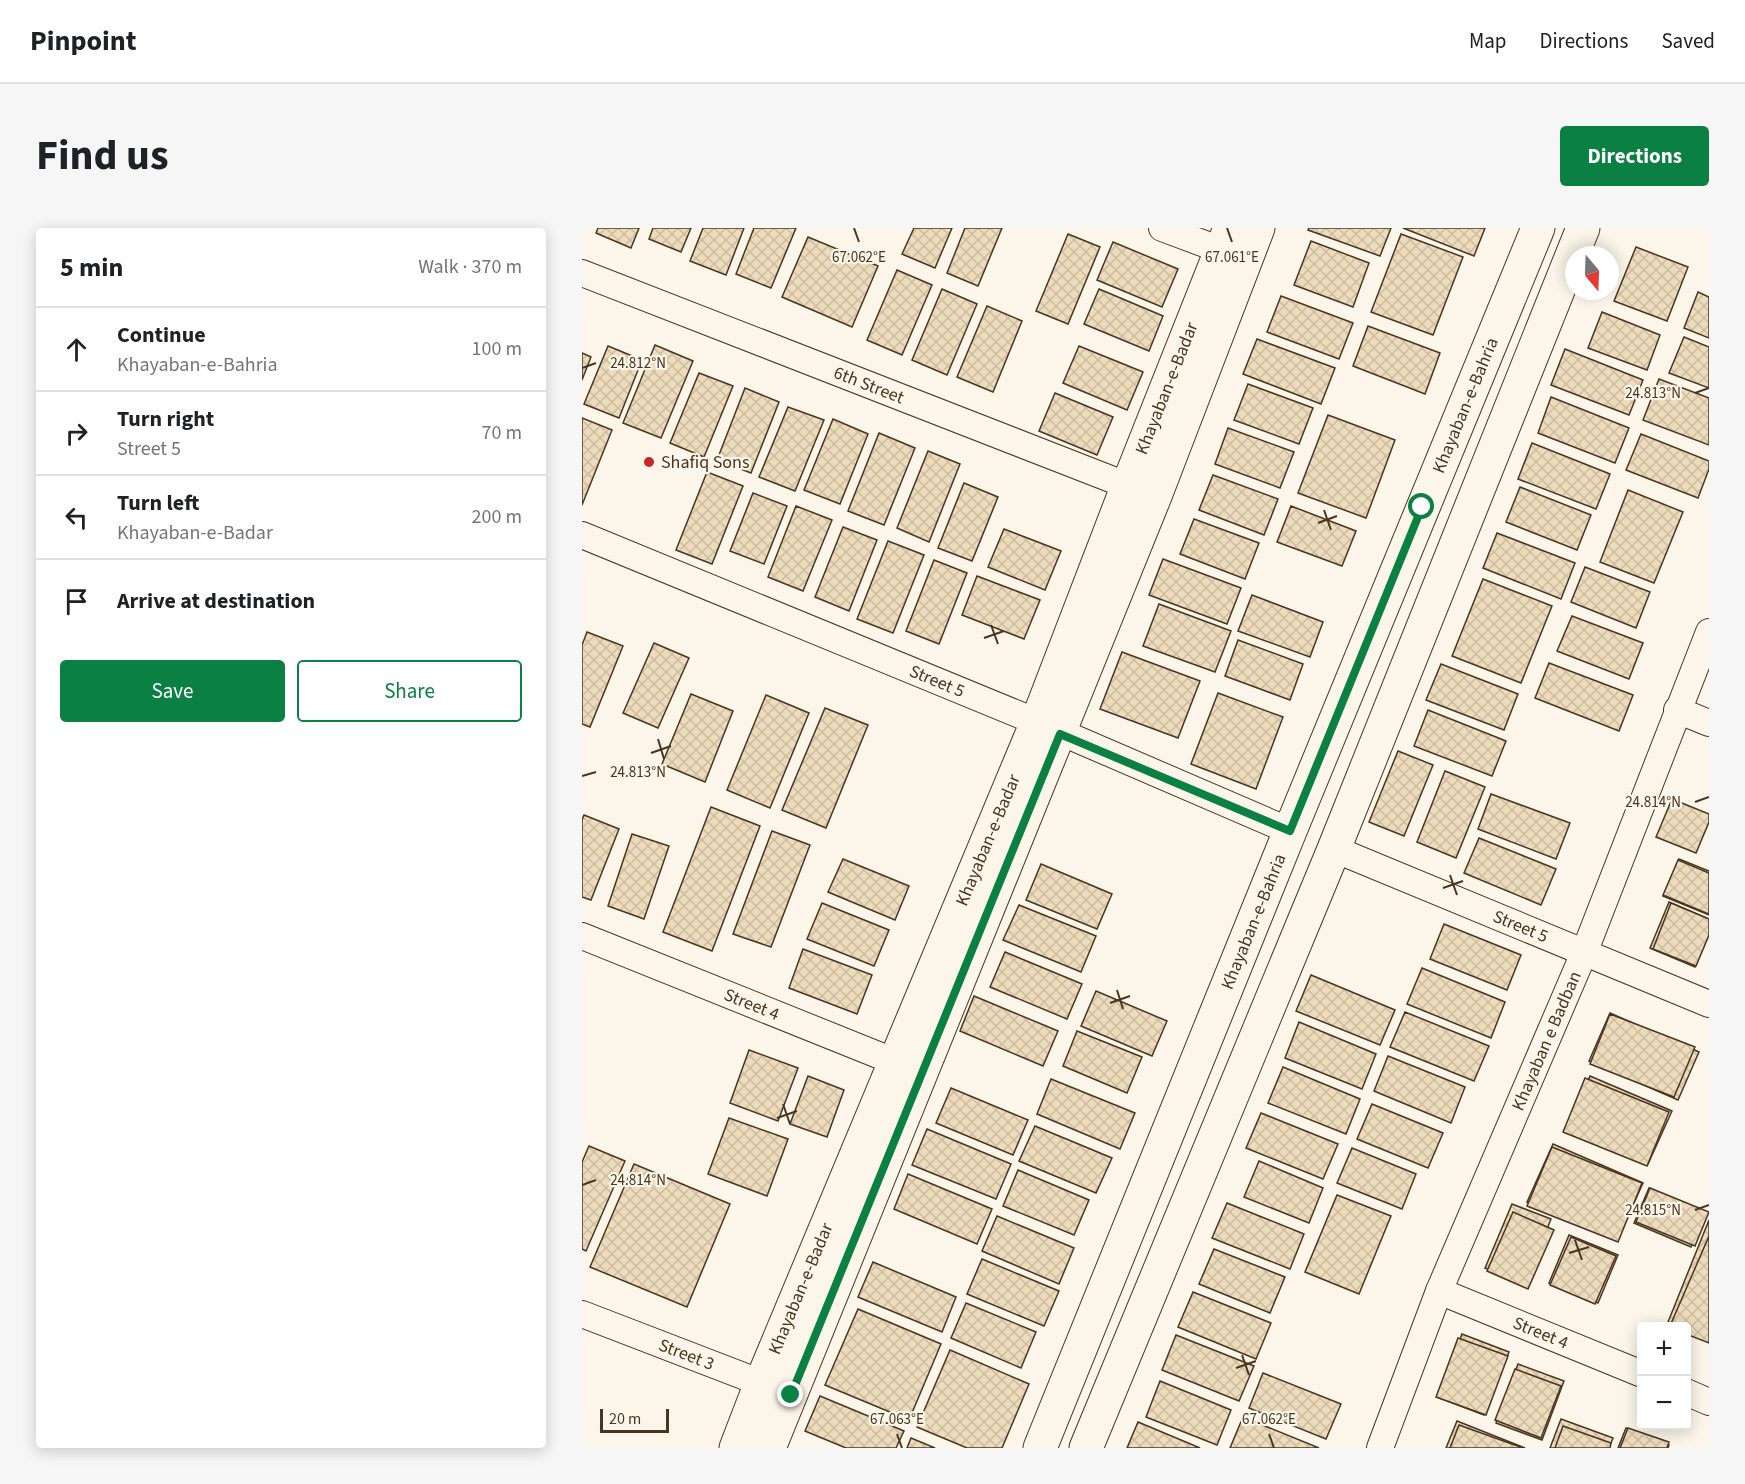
<!DOCTYPE html>
<meta charset="utf-8">
<style>
body{margin:0;font-family:"Source Sans 3",sans-serif;background:#f6f6f6;color:#202124}
.controls{position:absolute;right:18px;bottom:18px;display:grid;overflow:hidden;border-radius:6px;box-shadow:0 3px 15px #0003}
.controls button{width:54px;height:54px;display:grid;place-items:center;padding:0;border:0;border-bottom:2px solid #e0e0e0;background:#fff;color:#202124;font:30px sans-serif}
.compass{position:absolute;left:983px;top:18px;width:54px;height:54px;border-radius:50%;background:#fff;box-shadow:0 3px 15px #0003;rotate:161deg}
.scale{position:absolute;left:18px;bottom:15px;width:69px;box-sizing:border-box;padding-left:6px;border:3px solid #4a3520;border-top:0;font-size:16px;line-height:21px;white-space:nowrap;color:#4a3520;-webkit-text-stroke:4px #fbf6e9;paint-order:stroke}
.stop{position:absolute;width:18px;height:18px;margin:-14px;border:4px solid #0b8043;border-radius:50%;background:#fff}
.stop.end{background:#0b8043;border-color:#fff;box-shadow:0 2px 6px #0008}
.list{margin:0;padding:0;list-style:none}
h2{display:flex;justify-content:space-between;align-items:center;height:78px;margin:0;padding:0 24px;font-size:26px}
h2 small{font-size:20px;font-weight:400;color:#757577}
.list li{display:grid;grid-template-columns:39px 1fr auto;gap:18px;align-items:center;box-sizing:border-box;height:84px;padding:0 24px;border-top:2px solid #e0e0e0}
.list b{display:block;font-size:22px;white-space:nowrap}
.list p{margin:0;font-size:20px;white-space:nowrap;color:#757577}
.list em{font-size:20px;font-style:normal;color:#757577}
.actions{display:flex;gap:12px;padding:18px 24px}
.actions a{flex:1;padding:14px 0;border:2px solid #0b8043;border-radius:6px;text-align:center;font-size:21px;color:#0b8043}
.actions .main{background:#0b8043;color:#fff}
.icon{flex:none;width:33px;height:33px;fill:none;stroke:currentColor;stroke-width:2;stroke-linecap:round;stroke-linejoin:round}
.map{position:relative;flex:none;width:1127px;height:1220px;overflow:hidden;border-radius:6px}
header{display:flex;align-items:center;gap:36px;box-sizing:border-box;height:84px;padding:0 30px;background:#fff;border-bottom:2px solid #e0e0e0}
header strong{font-size:28px}
nav{display:flex;gap:33px;margin-inline-start:auto;font-size:21px}
.intro{display:flex;align-items:center;justify-content:space-between;box-sizing:border-box;height:144px;padding:0 36px}
h1{margin:0;font-size:42px}
.button{padding:15px 27px;border-radius:6px;background:#0b8043;color:#fff;font-size:21px;font-weight:700}
main{display:flex;gap:36px;padding:0 36px}
aside{flex:1;background:#fff;border-radius:6px;box-shadow:0 3px 15px #0003}
.map>svg:first-child{display:block}
.building{fill:url(#building-cross-hatch);stroke:#4a3520;stroke-width:1.5}
.lines{fill:none;stroke-linecap:round;stroke-linejoin:round}
.minor-casing{stroke:#4a3520;stroke-width:28}
.major-casing{stroke:#4a3520;stroke-width:35}
.minor{stroke:#fbf6e9;stroke-width:26}
.major{stroke:#fbf6e9;stroke-width:33}
.route{stroke:#0b8043;stroke-width:8}
.ticks{fill:none;stroke:#4a3520;stroke-width:2}
.poi-dot{fill:#c62828;stroke:#fbf6e9;stroke-width:2}
.labels{text-anchor:middle;stroke-width:4.5;stroke-linejoin:round;paint-order:stroke}
.street-label{font-size:18px;fill:#4a3520;stroke:#fbf6e9}
.poi-label{font-size:18px;fill:#4a3520;stroke:#fbf6e9;text-anchor:start}
.ticks-label{font-size:15px;text-anchor:middle;fill:#4a3520;stroke:#fbf6e9;stroke-width:4.5;stroke-linejoin:round;paint-order:stroke}
</style>
<header>
<strong>Pinpoint</strong>
<nav><a>Map</a><a>Directions</a><a>Saved</a></nav>
</header>
<div class="intro"><h1>Find us</h1><a class="button">Directions</a></div>
<main>
<aside>
<h2>5 min<small>Walk · 370 m</small></h2>
<ul class="list">
<li><svg class="icon" aria-label="ahead" viewBox="0 0 24 24"><path d="M12 20V5M6 11l6-6 6 6"/></svg><div><b>Continue</b><p>Khayaban-e-Bahria</p></div><em>100 m</em></li>
<li><svg class="icon" aria-label="right" viewBox="0 0 24 24"><path d="M7 20v-9h11M14 6l5 5-5 5"/></svg><div><b>Turn right</b><p>Street 5</p></div><em>70 m</em></li>
<li><svg class="icon" aria-label="left" viewBox="0 0 24 24"><path d="M17 20v-9H6M10 6l-5 5 5 5"/></svg><div><b>Turn left</b><p>Khayaban-e-Badar</p></div><em>200 m</em></li>
<li><svg class="icon" aria-label="arrive" viewBox="0 0 24 24"><path d="M6 21V4h12l-3 4 3 4H6"/></svg><div><b>Arrive at destination</b></div></li>
</ul>
<div class="actions"><a class="main">Save</a><a>Share</a></div>
</aside>
<div class="map">
<svg width="1127" height="1220" viewBox="0 0 1127 1220">
<defs>
<pattern id="building-cross-hatch" width="8" height="8" patternUnits="userSpaceOnUse" patternTransform="scale(1.5)"><rect width="8" height="8" fill="#ecdcbc"/><path d="M0 0l8 8M0 8l8-8" fill="none" stroke="#ccbda1"/></pattern>
</defs>
<rect width="100%" height="100%" fill="#fbf6e9"/>
<g class="building">
<polygon points="16,0 57,0 49,20 14,5"/>
<polygon points="71,0 109,0 99,24 67,11"/>
<polygon points="121,0 162,0 144,47 108,33"/>
<polygon points="172,0 214,0 189,60 154,46"/>
<polygon points="332,0 370,0 353,40 320,26"/>
<polygon points="383,0 420,0 396,58 365,45"/>
<polygon points="727,0 809,0 798,28 726,2"/>
<polygon points="821,0 903,0 892,28"/>
<polygon points="486,6 518,19 486,96 454,83"/>
<polygon points="819,6 881,29 851,107 789,84"/>
<polygon points="226,9 296,38 270,99 200,69"/>
<polygon points="729,13 787,35 771,79 712,57"/>
<polygon points="531,14 596,41 580,79 515,52"/>
<polygon points="1054,19 1106,39 1085,93 1032,73"/>
<polygon points="315,42 350,57 320,127 285,112"/>
<polygon points="360,61 395,76 365,147 330,132"/>
<polygon points="517,61 581,88 567,123 502,96"/>
<polygon points="1116,64 1127,69 1127,110 1102,100"/>
<polygon points="699,68 771,95 757,131 685,104"/>
<polygon points="405,78 440,93 411,164 375,149"/>
<polygon points="1020,84 1078,107 1065,142 1006,120"/>
<polygon points="786,98 858,125 843,166 771,138"/>
<polygon points="1102,109 1127,119 1127,160 1087,145"/>
<polygon points="675,111 753,140 739,176 661,146"/>
<polygon points="73,117 111,133 79,210 41,195"/>
<polygon points="26,118 60,132 37,190 2,176"/>
<polygon points="497,118 561,144 545,182 481,155"/>
<polygon points="983,121 1061,152 1047,187 969,157"/>
<polygon points="0,125 9,129 0,152"/>
<polygon points="117,145 151,158 122,229 88,215"/>
<polygon points="1077,151 1127,170 1127,217 1061,192"/>
<polygon points="666,156 731,180 717,216 652,192"/>
<polygon points="163,160 197,174 169,245 135,232"/>
<polygon points="473,165 531,189 515,227 457,203"/>
<polygon points="969,169 1047,200 1033,235 956,205"/>
<polygon points="206,179 242,192 213,263 177,249"/>
<polygon points="746,187 813,212 784,290 716,265"/>
<polygon points="0,190 30,202 0,277"/>
<polygon points="251,191 286,206 258,276 222,262"/>
<polygon points="646,200 712,224 698,260 633,236"/>
<polygon points="297,205 333,220 302,297 266,283"/>
<polygon points="1059,206 1127,233 1127,241 1116,270 1044,242"/>
<polygon points="950,215 1028,246 1014,281 936,251"/>
<polygon points="346,223 378,236 347,314 315,300"/>
<polygon points="125,244 161,258 130,336 94,322"/>
<polygon points="631,247 696,271 682,307 617,282"/>
<polygon points="382,255 416,269 390,333 356,320"/>
<polygon points="938,259 1009,287 995,322 924,294"/>
<polygon points="1046,262 1101,284 1072,355 1018,334"/>
<polygon points="171,265 205,278 182,336 148,323"/>
<polygon points="214,278 250,292 221,363 186,349"/>
<polygon points="709,278 774,303 760,338 695,314"/>
<polygon points="612,291 677,315 663,351 598,326"/>
<polygon points="261,299 295,312 267,383 233,369"/>
<polygon points="422,301 479,323 463,362 406,339"/>
<polygon points="915,305 993,335 979,371 901,340"/>
<polygon points="306,313 342,327 311,405 275,391"/>
<polygon points="581,331 659,360 645,396 567,367"/>
<polygon points="352,332 385,345 357,416 324,403"/>
<polygon points="1003,339 1068,364 1054,400 989,374"/>
<polygon points="395,348 458,372 442,411 380,387"/>
<polygon points="901,351 970,378 939,455 870,428"/>
<polygon points="670,367 741,394 728,429 656,403"/>
<polygon points="577,376 649,403 633,444 561,418"/>
<polygon points="990,388 1061,415 1047,451 975,423"/>
<polygon points="5,404 41,418 8,499 0,496 0,417"/>
<polygon points="656,412 721,436 708,472 643,448"/>
<polygon points="72,415 107,430 76,500 41,485"/>
<polygon points="540,424 618,453 596,510 518,481"/>
<polygon points="967,435 1051,467 1037,503 953,470"/>
<polygon points="859,436 936,466 922,502 844,472"/>
<polygon points="636,465 701,489 674,561 609,536"/>
<polygon points="109,466 151,483 123,554 80,536"/>
<polygon points="184,467 227,485 188,580 145,562"/>
<polygon points="243,480 286,497 244,600 200,582"/>
<polygon points="846,482 924,513 910,548 832,518"/>
<polygon points="816,523 851,537 822,608 787,594"/>
<polygon points="863,543 903,559 874,630 835,614"/>
<polygon points="909,566 988,595 974,631 896,601"/>
<polygon points="1090,571 1127,586 1127,594 1114,625 1074,609"/>
<polygon points="129,579 178,598 130,723 81,704"/>
<polygon points="2,587 37,601 9,672 0,669 0,592"/>
<polygon points="190,603 228,617 189,719 151,706"/>
<polygon points="50,606 87,618 62,691 26,678"/>
<polygon points="897,610 974,641 959,677 882,645"/>
<polygon points="261,631 327,658 313,692 246,664"/>
<polygon points="1097,631 1127,643 1127,687 1081,668"/>
<polygon points="1096,632 1127,645 1127,686 1081,667"/>
<polygon points="459,636 530,666 515,701 444,672"/>
<polygon points="1087,674 1127,691 1127,705 1113,739 1068,720"/>
<polygon points="240,675 307,702 292,738 225,711"/>
<polygon points="1089,675 1127,691 1127,707 1114,738 1071,721"/>
<polygon points="437,677 514,708 499,744 421,712"/>
<polygon points="862,696 939,727 925,762 848,731"/>
<polygon points="221,721 290,747 275,786 207,760"/>
<polygon points="423,724 500,756 485,791 408,759"/>
<polygon points="840,740 923,774 909,810 825,776"/>
<polygon points="729,747 813,782 798,817 714,783"/>
<polygon points="514,763 585,793 570,828 499,798"/>
<polygon points="392,768 476,803 461,838 378,803"/>
<polygon points="823,784 907,818 892,853 808,819"/>
<polygon points="1028,785 1117,824 1096,872 1007,833"/>
<polygon points="1028,786 1113,819 1092,869 1008,836"/>
<polygon points="717,794 794,826 780,861 703,830"/>
<polygon points="495,803 560,829 545,865 481,838"/>
<polygon points="167,822 216,840 196,893 148,875"/>
<polygon points="806,828 883,859 869,895 792,863"/>
<polygon points="701,839 778,871 764,906 686,875"/>
<polygon points="226,848 262,862 245,909 208,896"/>
<polygon points="1008,848 1090,883 1066,936 984,900"/>
<polygon points="1003,850 1087,884 1065,938 981,904"/>
<polygon points="469,851 553,885 538,921 455,886"/>
<polygon points="369,860 446,892 431,927 354,895"/>
<polygon points="790,876 861,905 846,940 775,911"/>
<polygon points="679,885 756,916 741,951 664,920"/>
<polygon points="147,890 206,911 185,968 126,946"/>
<polygon points="453,898 530,930 514,965 437,933"/>
<polygon points="345,901 429,936 414,971 330,937"/>
<polygon points="971,916 1061,955 1035,1013 945,974"/>
<polygon points="7,918 43,933 4,1023 0,1021 0,934"/>
<polygon points="970,919 1060,955 1036,1014 945,978"/>
<polygon points="770,920 834,946 820,981 755,955"/>
<polygon points="677,933 741,960 727,995 662,969"/>
<polygon points="52,936 148,976 105,1079 8,1039"/>
<polygon points="436,942 507,972 492,1007 421,978"/>
<polygon points="326,946 410,981 395,1016 312,981"/>
<polygon points="1067,960 1124,984 1109,1019 1052,995"/>
<polygon points="1068,960 1127,984 1113,1018 1054,994"/>
<polygon points="755,967 809,988 777,1066 723,1044"/>
<polygon points="645,975 722,1006 708,1041 630,1010"/>
<polygon points="930,976 969,991 943,1056 903,1040"/>
<polygon points="931,984 972,1002 946,1061 905,1043"/>
<polygon points="415,988 492,1020 477,1056 400,1023"/>
<polygon points="1127,992 1127,1110 1104,1101 1104,1098 1097,1098 1086,1094"/>
<polygon points="987,1007 1036,1027 1016,1075 967,1055"/>
<polygon points="1127,1008 1127,1115 1104,1106 1104,1098 1088,1098"/>
<polygon points="989,1009 1034,1028 1013,1076 968,1057"/>
<polygon points="632,1021 703,1049 688,1085 617,1056"/>
<polygon points="400,1031 477,1063 462,1098 385,1066"/>
<polygon points="291,1034 374,1069 360,1104 276,1069"/>
<polygon points="611,1064 689,1095 674,1131 596,1099"/>
<polygon points="384,1075 454,1104 439,1140 369,1110"/>
<polygon points="276,1081 359,1116 327,1192 243,1157"/>
<polygon points="880,1106 927,1124 902,1187 855,1169"/>
<polygon points="594,1107 672,1138 657,1173 580,1142"/>
<polygon points="876,1110 926,1128 904,1187 854,1169"/>
<polygon points="368,1122 447,1156 420,1220 385,1220 335,1199"/>
<polygon points="936,1136 982,1153 960,1212 914,1195"/>
<polygon points="933,1141 979,1158 959,1210 913,1192"/>
<polygon points="681,1145 759,1176 744,1211 667,1180"/>
<polygon points="578,1153 649,1182 635,1217 564,1189"/>
<polygon points="238,1168 322,1203 314,1220 264,1220 223,1203"/>
<polygon points="661,1189 737,1220 648,1220"/>
<polygon points="979,1191 1031,1210 1027,1220 968,1220"/>
<polygon points="875,1193 943,1220 864,1220"/>
<polygon points="556,1194 618,1220 545,1220"/>
<polygon points="877,1197 941,1220 868,1220"/>
<polygon points="981,1198 1029,1215 1028,1220 973,1220"/>
<polygon points="1044,1200 1087,1217 1086,1220 1036,1220"/>
<polygon points="1046,1200 1087,1214 1085,1220 1038,1220"/>
<polygon points="329,1210 353,1220 325,1220"/>
</g>
<g class="lines">
<defs>
<g id="minor">
<polyline points="580,0 655,28"/>
<path id="s1" d="M 0,45 L 562,264"/>
<path id="s2" d="M 0,307 L 455,494 L 708,603"/>
<polyline points="1095,482 1127,495"/>
<path id="s3" d="M 752,621 L 1127,776"/>
<path id="s4" d="M 0,708 L 331,841"/>
<path id="s5" d="M 857,1063 L 1060,1146"/>
<path id="s6" d="M 0,1086 L 195,1161"/>
<polyline points="1104,1164 1127,1174"/>
<path id="s7" d="M 798,1220 L 857,1063 L 1002,725 L 1127,404"/>
</g>
<g id="major">
<path id="s8" d="M 154,1220 L 179,1155 L 455,494 L 546,257 L 648,0"/>
<polyline points="187,1220 573,268 676,0"/>
<path id="s9" d="M 458,1220 L 708,603 L 956,0"/>
<polyline points="504,1220 752,621 1001,0"/>
</g>
</defs>
<use href="#minor" class="minor-casing"/>
<use href="#major" class="major-casing"/>
<use href="#minor" class="minor"/>
<use href="#major" class="major"/>
</g>
<g class="lines">
<polyline class="route" points="209,1167 478,506 708,603 840,279"/>
</g>
<path class="ticks" d="M 272,0 L 277,14M 645,0 L 650,14M 0,140 L 14,135M 1113,165 L 1127,160M 742,282 L 749,302M 736,295 L 755,288M 409,397 L 416,416M 402,410 L 422,403M 76,511 L 82,531M 69,525 L 89,518M 0,548 L 14,544M 1113,574 L 1127,569M 868,647 L 875,667M 861,660 L 881,653M 535,762 L 541,781M 528,775 L 548,768M 201,876 L 208,896M 195,890 L 215,883M 0,957 L 14,952M 1113,982 L 1127,977M 993,1012 L 1000,1032M 987,1025 L 1007,1019M 660,1127 L 667,1147M 654,1140 L 674,1133M 315,1206 L 320,1220M 687,1206 L 692,1220"/>
<circle class="poi-dot" cx="67" cy="234" r="6"/>
<g class="labels">
<g class="street-label">
<text dy="6" stroke="none"><textPath href="#s1" startOffset="308">6th Street</textPath></text>
<text dy="6" stroke="none"><textPath href="#s8" startOffset="1144">Khayaban-e-Badar</textPath></text>
<text dy="6" stroke="none"><textPath href="#s9" startOffset="1126">Khayaban-e-Bahria</textPath></text>
<text dy="6" stroke="none"><textPath href="#s2" startOffset="384">Street 5</textPath></text>
<text dy="6" stroke="none"><textPath href="#s8" startOffset="658">Khayaban-e-Badar</textPath></text>
<text dy="6" stroke="none"><textPath href="#s9" startOffset="568">Khayaban-e-Bahria</textPath></text>
<text dy="6" stroke="none"><textPath href="#s3" startOffset="202">Street 5</textPath></text>
<text dy="6" stroke="none"><textPath href="#s4" startOffset="183">Street 4</textPath></text>
<text dy="6" stroke="none"><textPath href="#s7" startOffset="440">Khayaban e Badban</textPath></text>
<text dy="6" stroke="none"><textPath href="#s8" startOffset="172">Khayaban-e-Badar</textPath></text>
<text dy="6" stroke="none"><textPath href="#s5" startOffset="110">Street 4</textPath></text>
<text dy="6" stroke="none"><textPath href="#s6" startOffset="112">Street 3</textPath></text>
</g>
<g class="poi-label">
<text x="79" y="240">Shafiq Sons</text>
</g>
</g>
<g class="ticks-label">
<text x="277" y="34">67.062°E</text>
<text x="650" y="34">67.061°E</text>
<text x="56" y="140">24.812°N</text>
<text x="1071" y="170">24.813°N</text>
<text x="56" y="549">24.813°N</text>
<text x="1071" y="579">24.814°N</text>
<text x="56" y="957">24.814°N</text>
<text x="1071" y="987">24.815°N</text>
<text x="315" y="1196">67.063°E</text>
<text x="687" y="1196">67.062°E</text>
</g>
</svg>
<div class="controls">
<button>+</button>
<button>−</button>
</div>
<svg class="compass" viewBox="-18 -18 36 36"><path d="M0-13l5 13h-10z" fill="#e53935"/><path d="M0 13l5-13h-10z" fill="#757577"/></svg>
<div class="scale">20 m</div>
<div class="stop" style="left:840px;top:279px"></div>
<div class="stop end" style="left:209px;top:1167px"></div>
</div>
</main>
